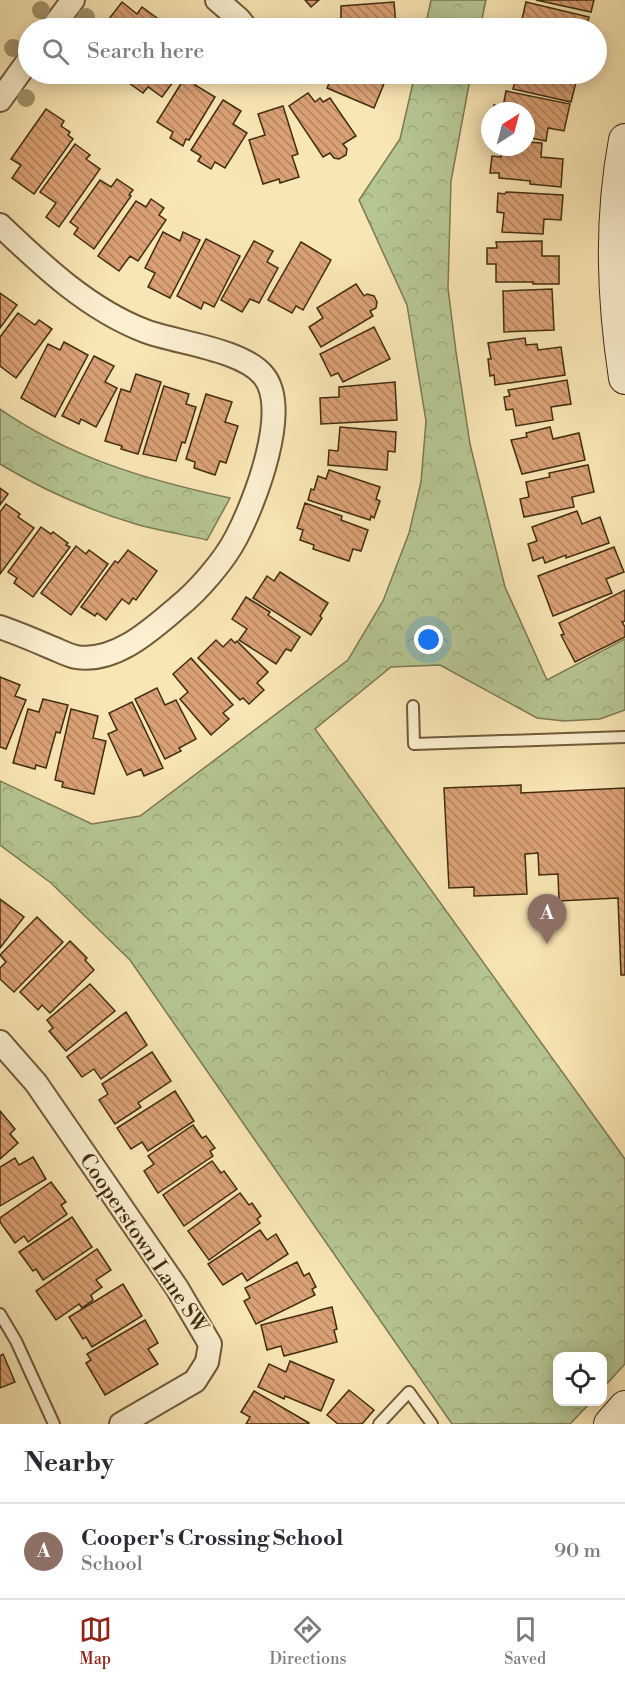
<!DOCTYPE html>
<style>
body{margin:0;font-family:"Libre Bodoni",serif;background:#f7f7f7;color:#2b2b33}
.controls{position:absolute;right:18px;bottom:18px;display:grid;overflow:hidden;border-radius:12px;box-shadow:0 3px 15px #0003}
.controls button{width:54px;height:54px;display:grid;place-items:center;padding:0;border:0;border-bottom:2px solid #e1e1e2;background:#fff;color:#2b2b33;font:30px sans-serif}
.compass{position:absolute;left:481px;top:102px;width:54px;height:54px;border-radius:50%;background:#fff;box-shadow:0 3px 15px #0003;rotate:36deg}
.you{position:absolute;left:429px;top:640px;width:21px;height:21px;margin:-15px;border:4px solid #fff;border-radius:50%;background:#1a73e8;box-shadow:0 0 0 9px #1a73e833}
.badge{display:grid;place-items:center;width:39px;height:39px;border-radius:50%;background:#8f2418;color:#fff;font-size:20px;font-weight:700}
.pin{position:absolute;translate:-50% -50px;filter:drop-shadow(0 2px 3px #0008)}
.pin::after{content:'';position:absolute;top:32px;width:21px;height:18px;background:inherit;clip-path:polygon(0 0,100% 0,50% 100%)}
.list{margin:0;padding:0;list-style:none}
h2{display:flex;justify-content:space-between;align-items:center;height:78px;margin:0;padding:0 24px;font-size:26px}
h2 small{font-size:20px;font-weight:400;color:#7c7c81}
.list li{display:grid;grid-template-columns:39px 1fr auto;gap:18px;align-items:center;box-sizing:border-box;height:96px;padding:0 24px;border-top:2px solid #e1e1e2}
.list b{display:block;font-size:22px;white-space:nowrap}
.list p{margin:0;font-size:20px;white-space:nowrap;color:#7c7c81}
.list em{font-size:20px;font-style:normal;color:#7c7c81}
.icon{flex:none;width:33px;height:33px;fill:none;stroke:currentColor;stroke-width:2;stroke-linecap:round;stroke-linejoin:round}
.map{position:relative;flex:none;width:625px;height:1424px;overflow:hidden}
.search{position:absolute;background:#fff;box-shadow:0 3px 15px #0003;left:18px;right:18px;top:18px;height:66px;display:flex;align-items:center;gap:15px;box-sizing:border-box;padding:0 21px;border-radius:33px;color:#7c7c81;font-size:22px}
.sheet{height:174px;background:#fff}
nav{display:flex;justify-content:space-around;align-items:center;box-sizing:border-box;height:84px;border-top:2px solid #e1e1e2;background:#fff;font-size:16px;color:#7c7c81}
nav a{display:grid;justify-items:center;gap:3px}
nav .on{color:#8f2418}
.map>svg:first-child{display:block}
.forest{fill:url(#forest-crowns);stroke:#7c7952;stroke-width:1.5}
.building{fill:url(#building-back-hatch);stroke:#422c10;stroke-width:1.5}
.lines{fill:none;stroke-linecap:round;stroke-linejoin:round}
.lane-casing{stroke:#705a39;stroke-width:14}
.street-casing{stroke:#705a39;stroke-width:26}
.secondary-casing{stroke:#422c10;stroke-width:34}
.lane{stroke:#fbefcf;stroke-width:10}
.street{stroke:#fbefcf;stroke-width:22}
.secondary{stroke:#fbefcf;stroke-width:32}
.tree{fill:#a4956c}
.labels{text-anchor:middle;stroke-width:4.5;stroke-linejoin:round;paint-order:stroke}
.street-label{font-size:21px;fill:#422c10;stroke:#fbefcf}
</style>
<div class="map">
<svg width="625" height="1424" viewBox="0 0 625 1424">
<defs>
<pattern id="forest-crowns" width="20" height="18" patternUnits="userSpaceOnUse" patternTransform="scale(1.5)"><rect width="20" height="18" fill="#b6c693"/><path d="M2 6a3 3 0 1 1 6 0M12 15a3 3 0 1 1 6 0" fill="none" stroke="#9eaa7e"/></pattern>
<pattern id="building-back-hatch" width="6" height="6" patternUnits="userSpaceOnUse" patternTransform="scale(1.5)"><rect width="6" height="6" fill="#daa176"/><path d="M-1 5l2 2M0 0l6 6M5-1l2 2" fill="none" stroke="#b2835f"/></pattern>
</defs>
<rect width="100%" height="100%" fill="#f9e6b5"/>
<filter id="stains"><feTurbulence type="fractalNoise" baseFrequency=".00333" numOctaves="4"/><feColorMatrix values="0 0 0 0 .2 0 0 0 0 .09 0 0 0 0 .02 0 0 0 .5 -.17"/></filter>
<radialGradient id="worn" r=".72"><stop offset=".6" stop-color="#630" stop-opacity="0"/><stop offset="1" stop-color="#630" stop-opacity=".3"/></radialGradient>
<g class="forest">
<polygon points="431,0 486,0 480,28 425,28"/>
<polygon points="415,74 471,74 451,181 448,288 456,352 470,444 505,587 547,680 625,639 625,710 600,719 564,721 537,718 440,665 391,667 315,729 625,1159 625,1364 603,1388 602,1356 558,1356 558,1402 591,1402 570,1424 452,1424 130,960 51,883 0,845 0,781 92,824 140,816 348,660 383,601 409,533 421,482 426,421 407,305 359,200 400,139"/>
<path d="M 0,409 C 71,458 147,480 230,498 L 207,540 C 185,535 162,531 139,525 C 91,511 43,490 0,464 Z"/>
</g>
<g class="building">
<polygon points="305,0 319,0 311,7"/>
<polygon points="536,0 594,0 591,12"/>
<polygon points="122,2 137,14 142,7 161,21 156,28 102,28"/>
<polygon points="394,2 396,25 386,25 387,28 321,28 320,20 341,19 341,6"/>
<polygon points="526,2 589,17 586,28 520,28"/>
<polygon points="130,74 179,74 162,97 148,87 143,93 125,80"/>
<polygon points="187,74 198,79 195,85 215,97 189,140 186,139 183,146 170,138 173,132 157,122"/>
<polygon points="333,74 388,74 374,108 327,88"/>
<polygon points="515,74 578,74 571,102 513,89 516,78 513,78"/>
<polygon points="506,91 570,104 564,131 548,128 546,141 526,137 526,111 493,111 494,105 503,107"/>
<polygon points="308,93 315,102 320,98 323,102 330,98 356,136 343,144 347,149 346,155 339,159 334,158 330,153 323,157 289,106"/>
<polygon points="223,100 241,111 233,124 247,133 225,168 215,162 211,169 198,161 201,156 191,150"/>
<polygon points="283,106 298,154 292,156 299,177 280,183 279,179 263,184 249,140 265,135 258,114"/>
<polygon points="46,109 64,121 61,126 70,132 68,135 73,139 34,194 12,178 21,165 11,159"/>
<polygon points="526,142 542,143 541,157 563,159 561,187 530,184 530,181 499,178 499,173 490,173 492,156 501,157 501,147 526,147"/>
<polygon points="75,144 90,155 86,159 100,169 59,227 46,217 56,203 40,192"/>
<polygon points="117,179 133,190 129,195 131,196 94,249 74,234 78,228 70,222 100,180 111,187"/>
<polygon points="506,192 563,195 561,220 544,219 543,234 502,232 504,213 497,212 498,193 505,194"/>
<polygon points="151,199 164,208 159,215 166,220 138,261 130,256 119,271 98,256 136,201 146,207"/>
<polygon points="163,232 180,241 183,232 200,240 170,298 148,287 155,273 145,268"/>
<polygon points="206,239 240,256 214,307 204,302 201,309 177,296"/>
<polygon points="254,241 273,251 267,262 278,268 259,303 250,299 242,312 221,300"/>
<polygon points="542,241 542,256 559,256 559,284 533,284 533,282 496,282 496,264 487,264 487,248 497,248 496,242"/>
<polygon points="301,242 331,260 303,310 296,306 292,313 268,300"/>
<polygon points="356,284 364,296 367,294 374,296 377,302 376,308 370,311 373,316 321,347 309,327 323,318 317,308"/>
<polygon points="552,289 554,330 504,332 503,291"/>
<polygon points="0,293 17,305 0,328"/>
<polygon points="18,313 35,325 39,320 52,329 16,378 0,366 0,337"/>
<polygon points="374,327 390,359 343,382 338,373 331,376 320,354"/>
<polygon points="525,338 526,345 537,344 538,350 561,347 565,375 495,385 494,375 490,376 488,359 491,359 488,343"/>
<polygon points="64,342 88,355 55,417 21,398 48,344 60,350"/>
<polygon points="94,356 114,366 105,382 117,388 96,427 81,419 79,424 62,416"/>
<polygon points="136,374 161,382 138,454 121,449 122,446 105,441 121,389 130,392"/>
<polygon points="567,380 571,404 551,407 553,420 516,426 513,409 506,410 504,397 510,396 508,390"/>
<polygon points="395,382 397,420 321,424 320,398 339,397 339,387"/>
<polygon points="164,386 189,394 186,404 196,407 185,443 182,442 176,461 143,454"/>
<polygon points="206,394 232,402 225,422 238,426 226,463 220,461 215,475 194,468 195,462 186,459"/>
<polygon points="340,427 396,432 395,452 388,451 387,470 328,465 329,450 338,451"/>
<polygon points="550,427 553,439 579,433 585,460 522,474 511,440 527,437 526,433"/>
<polygon points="588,465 594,492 572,497 574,507 524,517 520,499 529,497 526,482 550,477 549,473"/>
<polygon points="329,470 380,487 376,499 380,501 374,518 371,516 370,520 308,500 311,489 314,490 318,476 326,479"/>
<polygon points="0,488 8,494 0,505"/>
<polygon points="305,503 342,516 341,520 368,530 361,551 353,549 349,561 313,549 314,545 300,540 303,530 297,528"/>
<polygon points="6,504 20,514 18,517 34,528 0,574 0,512"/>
<polygon points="577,511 582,524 600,517 609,543 566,558 566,555 545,563 543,557 533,561 528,544 537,541 532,527"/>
<polygon points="41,527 51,534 53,532 68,543 66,545 70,547 33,597 14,583 17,578 8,572"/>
<polygon points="76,546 86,554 89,550 108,564 71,615 41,593"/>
<polygon points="614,547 624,572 606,579 612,593 553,616 538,576"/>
<polygon points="128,550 157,571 136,600 133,598 129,604 122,599 106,620 97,613 95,616 81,607 115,561 118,563"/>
<polygon points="280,572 328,603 320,616 322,618 311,635 253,598 267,576 274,581"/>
<polygon points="625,590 625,621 622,622 625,627 625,637 575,662 561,635 564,634 559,623"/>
<polygon points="246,597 270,612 268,615 300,637 291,651 286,649 276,664 239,640 247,629 232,619"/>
<polygon points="231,639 235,643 237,641 268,672 257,683 264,690 249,704 243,698 240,700 198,658 216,640 223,647"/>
<polygon points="191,658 233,705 223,713 229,719 211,735 180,699 188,692 173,674"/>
<polygon points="0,677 20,685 15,696 26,700 6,749 0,747"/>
<polygon points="157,688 165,705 176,700 196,739 179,748 181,751 165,759 135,699"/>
<polygon points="43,699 68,705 60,733 56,732 46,768 36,765 35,769 13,763 28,709 39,712"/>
<polygon points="132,702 163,768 144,776 141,769 127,775 108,734 117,730 109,713"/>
<polygon points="71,709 98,716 93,738 106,741 94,794 62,787 63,782 55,780"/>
<polygon points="521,785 521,793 625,788 625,975 621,975 618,898 559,901 558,874 539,875 538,853 525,854 527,894 474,896 474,887 449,888 444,788"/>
<polygon points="0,899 24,917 0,948"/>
<polygon points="37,917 63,942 14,992 0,979 0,968 6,962 0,955"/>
<polygon points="70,941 87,958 85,960 94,970 50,1013 42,1005 38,1010 20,992"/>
<polygon points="90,984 115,1011 66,1051 49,1031 53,1028 47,1020"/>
<polygon points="126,1012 147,1045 101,1079 94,1069 82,1077 67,1057"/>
<polygon points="152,1052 171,1081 138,1103 141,1107 115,1124 99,1100 108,1094 102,1084"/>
<polygon points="175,1091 194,1121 148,1151 142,1142 131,1149 117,1128"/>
<polygon points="0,1111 15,1129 10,1134 18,1143 0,1159"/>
<polygon points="193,1125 202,1138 206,1136 215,1148 210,1151 213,1156 158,1193 144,1171 154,1164 148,1156"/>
<polygon points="33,1157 46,1179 0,1206 0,1167 15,1158 19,1165"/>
<polygon points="212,1161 221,1173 224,1171 237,1189 184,1226 163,1195"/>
<polygon points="51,1182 66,1202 61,1205 67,1214 28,1242 24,1236 15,1243 0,1222 0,1218"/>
<polygon points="240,1193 249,1205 252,1203 261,1216 257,1219 260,1223 209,1260 188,1231"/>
<polygon points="72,1217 92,1247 43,1280 36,1269 33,1271 19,1252"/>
<polygon points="260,1230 267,1240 276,1234 288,1254 247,1281 242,1273 223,1285 208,1264"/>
<polygon points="97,1249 111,1270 96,1280 102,1287 91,1295 93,1300 82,1308 79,1304 56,1320 36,1291"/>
<polygon points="297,1262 304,1276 309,1273 316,1287 312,1289 315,1295 256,1324 244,1301 250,1298 245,1288"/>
<polygon points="123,1284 142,1316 92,1347 86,1337 83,1339 69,1317"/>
<polygon points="332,1307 337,1329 334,1330 337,1342 284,1356 281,1346 267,1350 261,1325"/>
<polygon points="145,1320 158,1343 148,1349 158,1364 105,1395 86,1363 91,1360 87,1354"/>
<polygon points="3,1354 15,1382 0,1388 0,1356"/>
<polygon points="290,1361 334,1380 321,1411 285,1396 284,1399 258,1387 269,1364 286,1372"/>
<polygon points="349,1390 374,1410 362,1424 338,1424 327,1415"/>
<polygon points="254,1391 309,1423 308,1424 246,1424 250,1417 241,1412"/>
</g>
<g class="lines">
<defs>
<g id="lane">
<polyline points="413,706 414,744 625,737"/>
<polyline points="0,1314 16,1341 54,1424"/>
<polyline points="379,1424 409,1392 432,1424"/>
</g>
<g id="street">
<polyline points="217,0 239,19 246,28"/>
<polyline points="52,28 73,0"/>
<polyline points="0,100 28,61"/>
<path d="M 0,225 C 43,266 88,309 145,331 C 177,343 241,349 263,375 C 292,408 254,504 236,538 C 224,561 198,591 178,607 C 150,631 115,663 76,657 C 67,655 58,650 50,647 C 34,640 17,633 0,627"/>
<polyline points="0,1042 36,1083 177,1288 210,1344 207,1362 195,1381 121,1424"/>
</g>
<g id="secondary">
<path d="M 625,140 C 610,221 613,298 625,378"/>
<polyline points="610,1424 625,1407"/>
</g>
</defs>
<use href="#lane" class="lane-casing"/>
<use href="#street" class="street-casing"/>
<use href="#secondary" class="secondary-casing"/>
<use href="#lane" class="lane"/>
<use href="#street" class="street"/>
<use href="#secondary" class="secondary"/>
</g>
<g class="tree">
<circle cx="41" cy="10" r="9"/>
<circle cx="86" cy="17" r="9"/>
<circle cx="13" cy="48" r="9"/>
<circle cx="26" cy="98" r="9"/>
</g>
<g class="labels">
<g class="street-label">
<text transform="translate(144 1243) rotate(56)" y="7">Cooperstown Lane SW</text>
</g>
</g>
<rect width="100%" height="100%" filter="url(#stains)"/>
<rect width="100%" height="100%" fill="url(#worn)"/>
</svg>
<div class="controls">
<button><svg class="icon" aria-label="locate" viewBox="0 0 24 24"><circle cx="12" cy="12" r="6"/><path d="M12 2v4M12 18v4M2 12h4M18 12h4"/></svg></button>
</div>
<svg class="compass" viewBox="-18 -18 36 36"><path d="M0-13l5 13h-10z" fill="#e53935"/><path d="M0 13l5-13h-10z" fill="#7c7c81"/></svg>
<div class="you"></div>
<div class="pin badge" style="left:547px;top:944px;background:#8d6e63">A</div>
<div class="search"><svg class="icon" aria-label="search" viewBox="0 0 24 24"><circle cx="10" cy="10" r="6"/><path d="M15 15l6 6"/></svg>Search here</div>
</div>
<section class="sheet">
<h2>Nearby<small></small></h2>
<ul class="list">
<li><span class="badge" style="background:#8d6e63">A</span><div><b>Cooper's Crossing School</b><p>School</p></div><em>90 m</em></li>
</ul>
</section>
<nav>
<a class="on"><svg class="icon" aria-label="map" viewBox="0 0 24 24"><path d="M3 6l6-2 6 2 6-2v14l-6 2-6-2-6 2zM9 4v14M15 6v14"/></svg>Map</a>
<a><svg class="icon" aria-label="directions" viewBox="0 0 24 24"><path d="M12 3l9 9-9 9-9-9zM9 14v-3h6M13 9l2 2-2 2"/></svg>Directions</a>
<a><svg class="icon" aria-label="saved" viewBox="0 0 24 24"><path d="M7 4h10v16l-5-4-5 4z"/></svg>Saved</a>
</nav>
